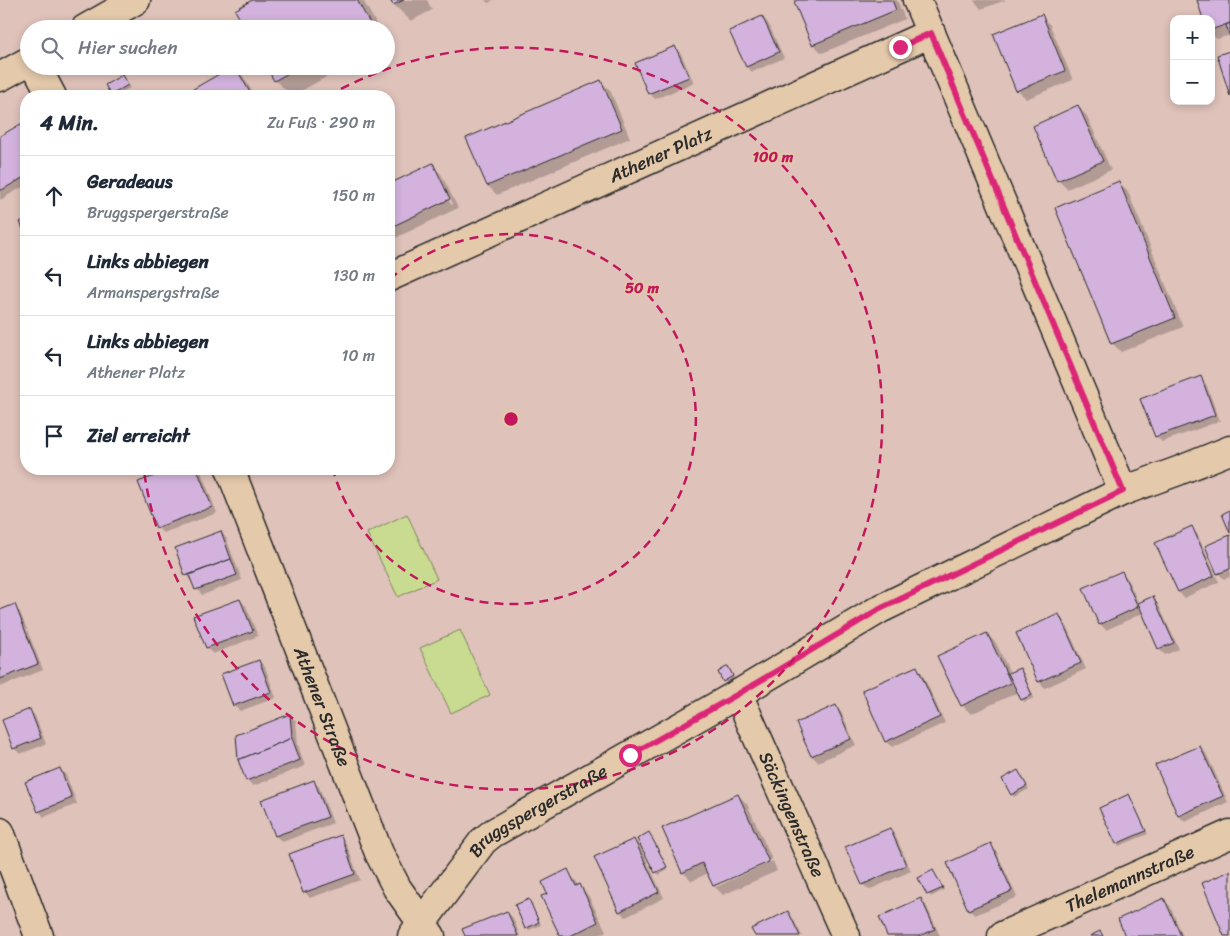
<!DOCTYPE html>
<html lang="de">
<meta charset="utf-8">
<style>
body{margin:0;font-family:Sriracha,sans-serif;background:#f2f2f3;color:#1f2937}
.controls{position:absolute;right:15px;top:15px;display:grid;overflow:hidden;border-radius:10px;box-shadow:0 2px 8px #0003}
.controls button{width:45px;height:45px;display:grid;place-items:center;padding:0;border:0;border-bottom:1px solid #e0e1e3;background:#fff;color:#1f2937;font:25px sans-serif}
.stop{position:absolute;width:15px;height:15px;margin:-11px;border:4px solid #db2777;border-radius:50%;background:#fff}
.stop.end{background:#db2777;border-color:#fff;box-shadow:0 1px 5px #0008}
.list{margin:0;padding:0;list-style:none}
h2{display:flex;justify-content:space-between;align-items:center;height:65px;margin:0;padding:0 20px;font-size:21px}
h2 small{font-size:16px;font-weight:400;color:#747a83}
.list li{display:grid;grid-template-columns:32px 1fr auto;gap:15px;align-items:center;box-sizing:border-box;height:80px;padding:0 20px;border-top:1px solid #e0e1e3}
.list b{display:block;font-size:19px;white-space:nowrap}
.list p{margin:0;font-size:16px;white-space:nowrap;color:#747a83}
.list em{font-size:16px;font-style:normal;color:#747a83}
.icon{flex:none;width:28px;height:28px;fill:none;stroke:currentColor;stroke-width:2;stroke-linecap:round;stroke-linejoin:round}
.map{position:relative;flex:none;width:1230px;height:936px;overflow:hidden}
.search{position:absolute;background:#fff;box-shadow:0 2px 8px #0003;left:20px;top:20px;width:375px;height:55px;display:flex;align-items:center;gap:12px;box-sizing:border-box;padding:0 18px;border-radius:28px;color:#747a83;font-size:19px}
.panel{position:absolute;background:#fff;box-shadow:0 2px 8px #0003;left:20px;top:90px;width:375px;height:385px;border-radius:20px}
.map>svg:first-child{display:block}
.green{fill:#c9db90;stroke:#7a835e}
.shadow{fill:#0003;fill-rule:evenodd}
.building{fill:#d3b3de;stroke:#2b2b2b}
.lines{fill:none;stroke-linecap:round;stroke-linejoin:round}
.minor-casing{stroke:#2b2b2b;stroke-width:31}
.minor{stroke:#e4c9ab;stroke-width:28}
.route{stroke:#db2777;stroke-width:6}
.ring{fill:none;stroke:#c2185b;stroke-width:2.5;stroke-dasharray:9 6}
.labels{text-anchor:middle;stroke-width:4;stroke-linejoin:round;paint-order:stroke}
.street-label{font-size:18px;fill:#2b2b2b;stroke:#e4c9ab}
.centre{fill:#c2185b;stroke:#e4c9ab;stroke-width:2.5}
.ring-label{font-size:15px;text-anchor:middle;font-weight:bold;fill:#c2185b;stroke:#e4c9ab;stroke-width:4;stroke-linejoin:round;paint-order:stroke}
</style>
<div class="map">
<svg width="1230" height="936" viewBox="0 0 1230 936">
<rect width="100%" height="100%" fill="#dfc2ba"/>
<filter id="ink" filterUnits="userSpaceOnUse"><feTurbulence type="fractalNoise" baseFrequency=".02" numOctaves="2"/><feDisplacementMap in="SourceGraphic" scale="10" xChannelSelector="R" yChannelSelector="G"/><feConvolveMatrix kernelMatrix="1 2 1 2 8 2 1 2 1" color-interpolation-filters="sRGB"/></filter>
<g filter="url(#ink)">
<g class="green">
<polygon points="407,514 437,579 398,597 367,533"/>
<polygon points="460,630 490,695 451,713 420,648"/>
</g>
<g class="shadow">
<polygon points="255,0 363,0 379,29 247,29"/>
<polygon points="392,0 427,0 432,10 411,21 394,5"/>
<polygon points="485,0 494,0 488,3"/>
<polygon points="801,0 897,0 905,19 822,53 813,44"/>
<polygon points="974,0 1006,0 981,9"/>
<polygon points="1198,0 1230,0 1230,35 1217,39 1211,34 1211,19"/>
<polygon points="1041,16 1050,25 1073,80 1026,99 1018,90 995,35"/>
<polygon points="762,17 768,23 784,58 752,72 747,66"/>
<polygon points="675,48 681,54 694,83 655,99 649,93 637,64"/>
<polygon points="267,66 346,66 292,96 275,80"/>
<polygon points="234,67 243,76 255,96 192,96 190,93"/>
<polygon points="122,77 130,88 114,96 112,94"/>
<polygon points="601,82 610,90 630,138 497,195 488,186 467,139"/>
<polygon points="1078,107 1087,116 1111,170 1067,189 1058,180"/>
<polygon points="26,123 26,185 0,200 0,138"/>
<path d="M 432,165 L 441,174 L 458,208 L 389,241 L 389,185 ZM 436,174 L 439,174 L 453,204 L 451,205 Z"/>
<polygon points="1119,183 1128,192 1183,327 1121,352 1112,343"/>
<polygon points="1200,378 1206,384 1220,421 1162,442 1156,436"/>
<polygon points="176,469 200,469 217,513 163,533 157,527 140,483"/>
<polygon points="1192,528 1197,534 1219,582 1184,598 1179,592"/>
<polygon points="221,533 226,538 242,580 202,595 186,575"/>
<polygon points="1230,536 1230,577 1224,579 1218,573"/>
<polygon points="1122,572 1127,578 1139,604 1153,598 1158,604 1179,649 1165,655 1159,649 1143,613 1106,630 1100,624"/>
<polygon points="240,600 246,606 258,636 213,654 207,648 195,617"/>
<polygon points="14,606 20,612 43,670 0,687 0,611"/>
<polygon points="1058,615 1064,621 1086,669 1045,688 1039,682 1017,634"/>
<polygon points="987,634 996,643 1010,673 1020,669 1023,672 1034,698 1024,702 1018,692 971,714 962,705"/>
<polygon points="259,661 265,667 276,698 240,711 234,706"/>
<polygon points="916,667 922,673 945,723 892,747 886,742"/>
<polygon points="728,668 735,679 727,683 724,681"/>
<polygon points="835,706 841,712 856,745 818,762 812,756 798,723"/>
<polygon points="30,711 35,716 46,744 20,754 14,748"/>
<polygon points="290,715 296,721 298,745 305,766 253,786 247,780"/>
<polygon points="1200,747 1206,753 1228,802 1185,822 1179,816 1157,766"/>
<polygon points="60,769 66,775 77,804 44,817 39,811"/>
<polygon points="1020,774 1029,789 1014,797 1012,794"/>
<polygon points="313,781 319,787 333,823 282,842 276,836"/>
<polygon points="738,795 747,804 772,859 716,884 716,887 773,861 777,871 723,895 714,886 708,873 692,881 683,872"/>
<polygon points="1129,796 1148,834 1119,846 1117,843"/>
<polygon points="889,829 895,835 911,871 869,890 863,884"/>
<polygon points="649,834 668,870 659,875 656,872"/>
<polygon points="340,837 346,843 360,880 310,898 305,892"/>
<polygon points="634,840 640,846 664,898 626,917 620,912 596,858"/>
<polygon points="991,845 996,851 1017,897 975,915 969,910 948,863"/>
<polygon points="567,871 588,895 606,931 597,936 561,936 549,894"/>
<polygon points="933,872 944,890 931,897 920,879"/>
<polygon points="920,899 926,905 940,936 889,936"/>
<polygon points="529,900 541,925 529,930 526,928"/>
<polygon points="1164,900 1170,906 1183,936 1127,936"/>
<polygon points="507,912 513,918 520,936 466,936"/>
<polygon points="787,912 793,918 802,936 757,936"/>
</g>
<g class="building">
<polygon points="252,0 357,0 372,27 368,29 245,29 235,10"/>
<polygon points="390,0 404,0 393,5"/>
<polygon points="797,0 892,0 896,10 812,45 794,2"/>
<polygon points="1197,0 1230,0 1230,23 1211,30 1211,19 1203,19"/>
<polygon points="1042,14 1065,71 1016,91 993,34"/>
<polygon points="762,16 779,52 746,67 729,31"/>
<polygon points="1230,23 1230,37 1226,25"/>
<polygon points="675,46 689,77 648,94 635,63"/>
<polygon points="1230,51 1230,96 1217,55"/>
<polygon points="233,66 235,66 252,96 190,96 188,92"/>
<polygon points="266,66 301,66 274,81"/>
<polygon points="122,75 128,85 111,95 105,85"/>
<polygon points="601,80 622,129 487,186 466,138"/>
<polygon points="1078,105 1103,161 1057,181 1033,126"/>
<polygon points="26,121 26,176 0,191 0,136"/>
<polygon points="433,163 450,199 389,228 389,184"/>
<polygon points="1119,181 1175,318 1111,344 1055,208"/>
<polygon points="26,219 26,236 20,222"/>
<polygon points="1201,376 1215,415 1155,437 1140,399"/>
<polygon points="173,469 197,469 212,507 156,528 138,482"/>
<polygon points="1230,510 1230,533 1222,514"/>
<polygon points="1192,526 1214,576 1178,592 1155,543"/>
<polygon points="221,531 231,559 185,576 175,548"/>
<polygon points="1230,535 1230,569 1217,574 1205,546"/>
<polygon points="231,559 237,575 195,590 189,575"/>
<polygon points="1122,571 1138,607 1099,625 1083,588"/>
<polygon points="1153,596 1174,643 1158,649 1138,603"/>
<polygon points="240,599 253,631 206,648 193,616"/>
<polygon points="15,604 38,664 0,679 0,610"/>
<polygon points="1059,614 1081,663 1038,682 1016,633"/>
<polygon points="987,633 1011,683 961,706 937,656"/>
<polygon points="259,660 271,692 233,706 221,674"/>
<polygon points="728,666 733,676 723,682 718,672"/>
<polygon points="917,666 940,717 885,742 862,690"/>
<polygon points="1020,668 1032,695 1021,700 1008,673"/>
<polygon points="836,705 851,739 811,756 796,723"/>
<polygon points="30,709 41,738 13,749 2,720"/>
<polygon points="290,714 292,738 238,760 236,735"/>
<polygon points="292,738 300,760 246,781 238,760"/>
<polygon points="1200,746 1223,796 1178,816 1155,765"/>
<polygon points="60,768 72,798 38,812 25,782"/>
<polygon points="1018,770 1027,786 1011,795 1002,779"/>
<polygon points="314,780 328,817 275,836 261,800"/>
<polygon points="738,794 769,862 713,886 702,863 682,873 662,828"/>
<polygon points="1129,794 1146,831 1116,844 1099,808"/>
<polygon points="890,828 906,865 862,885 845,847"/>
<polygon points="649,832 667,867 655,873 637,839"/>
<polygon points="341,835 355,874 303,893 289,854"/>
<polygon points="634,839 659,892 619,912 594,857"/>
<polygon points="991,843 1012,891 968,910 947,863"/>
<polygon points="568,869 576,886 580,884 598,922 570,936 560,936 541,896 547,894 542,882"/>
<polygon points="933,870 943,888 927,895 918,878"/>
<polygon points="1230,871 1230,936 1224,936 1202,883"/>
<polygon points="921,898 935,929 920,936 887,936 879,917"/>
<polygon points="1164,898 1181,936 1125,936 1118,919"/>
<polygon points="529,899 539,922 525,929 515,905"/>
<polygon points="507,911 518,936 465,936 462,929"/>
<polygon points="788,911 800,936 755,936 751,929"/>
<polygon points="1100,931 1103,936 1090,936"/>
</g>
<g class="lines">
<defs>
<g id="minor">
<polyline points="917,0 1123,491"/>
<polyline points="85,29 136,0"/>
<polyline points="36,66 52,96"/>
<polyline points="0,77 29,61"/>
<path id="s1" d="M 389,277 L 931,33"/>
<path id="s2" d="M 230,469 L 379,853 L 397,888 L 431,936"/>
<path id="s3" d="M 738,694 L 846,936"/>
<polyline points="0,832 39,936"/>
<path id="s4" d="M 412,936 L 483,841 L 493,833 L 738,694 L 880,609 L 1123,491 L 1178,471 L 1230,450"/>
<path id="s5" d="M 1002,936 L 1230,834"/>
</g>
</defs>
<use href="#minor" class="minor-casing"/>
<use href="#minor" class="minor"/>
</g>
</g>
<g class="lines" filter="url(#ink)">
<polyline class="route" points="630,755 738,694 880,609 1123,491 931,33 900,47"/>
</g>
<g class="ring">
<path d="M390 279A185 185 0 1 1 333 470"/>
<path d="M328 96A371 371 0 1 1 144 471"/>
</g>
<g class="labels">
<g class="street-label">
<text dy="6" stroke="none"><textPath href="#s1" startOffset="298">Athener Platz</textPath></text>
<text dy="6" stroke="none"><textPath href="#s2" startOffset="255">Athener Straße</textPath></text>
<text dy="6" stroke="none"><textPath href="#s4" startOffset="181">Bruggspergerstraße</textPath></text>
<text dy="6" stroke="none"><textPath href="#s3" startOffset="132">Säckingenstraße</textPath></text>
<text dy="6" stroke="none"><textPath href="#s5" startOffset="140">Thelemannstraße</textPath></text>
</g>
</g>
<circle cx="511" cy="419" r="8" class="centre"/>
<g class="ring-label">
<text x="773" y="162">100 m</text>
<text x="642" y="293">50 m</text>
</g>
</svg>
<div class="controls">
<button>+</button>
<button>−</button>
</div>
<div class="stop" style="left:630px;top:755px"></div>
<div class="stop end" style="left:900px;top:47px"></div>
<div class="search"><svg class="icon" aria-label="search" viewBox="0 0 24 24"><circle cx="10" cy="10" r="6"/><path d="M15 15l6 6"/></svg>Hier suchen</div>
<section class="panel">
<h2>4 Min.<small>Zu Fuß · 290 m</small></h2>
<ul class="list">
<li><svg class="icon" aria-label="ahead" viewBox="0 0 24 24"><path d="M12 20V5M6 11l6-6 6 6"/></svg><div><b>Geradeaus</b><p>Bruggspergerstraße</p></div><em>150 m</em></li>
<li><svg class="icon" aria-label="left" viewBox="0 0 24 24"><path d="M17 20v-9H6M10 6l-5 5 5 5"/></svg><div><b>Links abbiegen</b><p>Armanspergstraße</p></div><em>130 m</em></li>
<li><svg class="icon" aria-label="left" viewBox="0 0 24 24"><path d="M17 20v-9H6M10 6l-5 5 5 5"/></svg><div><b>Links abbiegen</b><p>Athener Platz</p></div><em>10 m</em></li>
<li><svg class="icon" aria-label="arrive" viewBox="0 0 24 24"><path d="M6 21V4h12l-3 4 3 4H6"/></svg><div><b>Ziel erreicht</b></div></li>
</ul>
</section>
</div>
